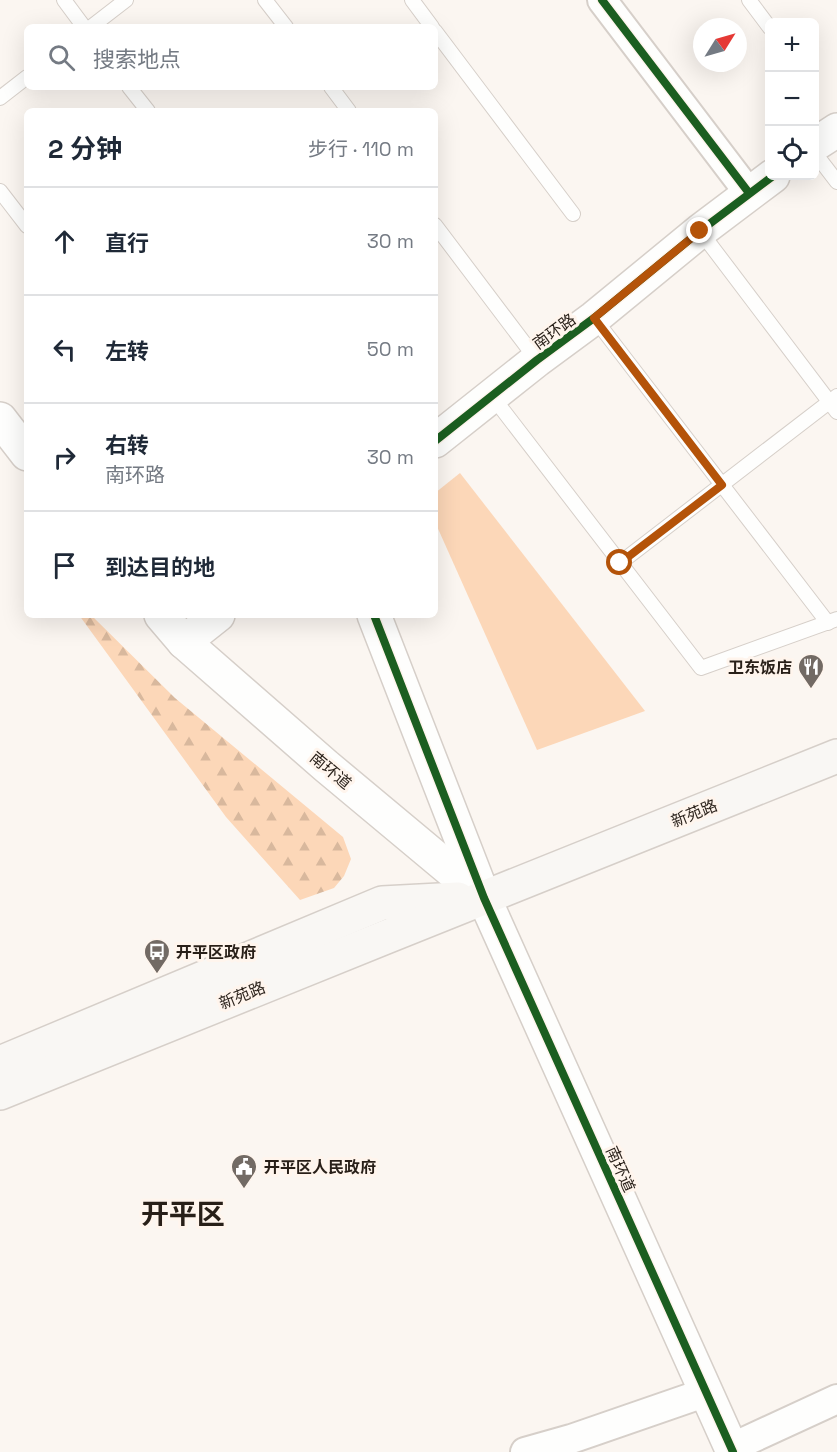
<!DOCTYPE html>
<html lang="zh">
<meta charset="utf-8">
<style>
body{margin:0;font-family:"Space Grotesk","Noto Sans SC",sans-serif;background:#f6f6f7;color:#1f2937}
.controls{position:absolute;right:18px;top:18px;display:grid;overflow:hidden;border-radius:9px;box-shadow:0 6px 24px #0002}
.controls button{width:54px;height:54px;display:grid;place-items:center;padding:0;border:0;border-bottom:2px solid #e0e1e3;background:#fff;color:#1f2937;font:30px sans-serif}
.compass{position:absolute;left:693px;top:18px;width:54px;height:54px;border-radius:50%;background:#fff;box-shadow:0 6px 24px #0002;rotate:53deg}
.stop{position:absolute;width:18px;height:18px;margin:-14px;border:4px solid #b45309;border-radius:50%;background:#fff}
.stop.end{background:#b45309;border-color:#fff;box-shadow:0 2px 6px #0008}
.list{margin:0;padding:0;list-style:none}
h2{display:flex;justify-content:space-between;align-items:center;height:78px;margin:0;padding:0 24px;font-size:26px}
h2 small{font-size:20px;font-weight:400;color:#747a83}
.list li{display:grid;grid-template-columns:39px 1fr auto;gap:18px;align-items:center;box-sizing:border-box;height:108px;padding:0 24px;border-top:2px solid #e0e1e3}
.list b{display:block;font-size:22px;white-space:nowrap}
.list p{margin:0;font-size:20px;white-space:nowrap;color:#747a83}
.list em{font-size:20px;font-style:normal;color:#747a83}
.icon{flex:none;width:33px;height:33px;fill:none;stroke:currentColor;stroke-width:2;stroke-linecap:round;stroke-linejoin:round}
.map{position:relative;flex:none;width:837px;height:1452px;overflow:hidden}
.search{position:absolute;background:#fff;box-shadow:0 6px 24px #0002;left:24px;top:24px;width:414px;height:66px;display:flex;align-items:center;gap:15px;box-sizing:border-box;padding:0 21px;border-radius:9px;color:#747a83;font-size:22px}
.panel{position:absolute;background:#fff;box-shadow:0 6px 24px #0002;left:24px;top:108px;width:414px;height:510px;border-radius:9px}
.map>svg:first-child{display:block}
.forest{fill:url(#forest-firs)}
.park{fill:#fcd7b8}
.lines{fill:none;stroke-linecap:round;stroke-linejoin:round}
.service-casing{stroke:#d6cfc9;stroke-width:16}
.minor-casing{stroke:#d6cfc9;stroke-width:32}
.tertiary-casing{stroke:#d6cfc9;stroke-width:36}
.secondary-casing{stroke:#d6cfc9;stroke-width:36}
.service{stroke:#fefefd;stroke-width:14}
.minor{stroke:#fefefd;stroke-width:28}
.tertiary{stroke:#fefefd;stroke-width:33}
.secondary{stroke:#f9f7f4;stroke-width:33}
.cycleway-casing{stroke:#fff5ed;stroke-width:11}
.cycleway{stroke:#1b5e20;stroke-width:8}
.route{stroke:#b45309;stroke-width:8}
.labels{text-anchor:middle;stroke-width:6;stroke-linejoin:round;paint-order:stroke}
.street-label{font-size:16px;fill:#281f18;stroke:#fff5ed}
.poi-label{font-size:16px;font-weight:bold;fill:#281f18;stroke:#fff5ed;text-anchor:start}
.town-label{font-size:28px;font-weight:bold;fill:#281f18;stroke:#fff5ed}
</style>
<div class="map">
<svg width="837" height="1452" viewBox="0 0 837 1452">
<defs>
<pattern id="forest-firs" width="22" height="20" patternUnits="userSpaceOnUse" patternTransform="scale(1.5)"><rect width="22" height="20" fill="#fcd7b8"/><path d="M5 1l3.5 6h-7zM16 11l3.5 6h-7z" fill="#d8b89d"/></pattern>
</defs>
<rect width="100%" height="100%" fill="#fbf6f1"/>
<polygon class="forest" points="79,615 91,615 175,698 343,837 351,859 344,876 334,888 300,900 226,817"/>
<polygon class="park" points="460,473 645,711 537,750 435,522 435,493"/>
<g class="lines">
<defs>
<g id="service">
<polyline points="64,0 84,27"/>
<polyline points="265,0 286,27"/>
<polyline points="412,0 432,27"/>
<polyline points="749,0 770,28"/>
<polyline points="91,27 126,0"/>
<polyline points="435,31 573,214"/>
<polyline points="129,87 148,111"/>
<polyline points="331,87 349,111"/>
<polyline points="0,98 27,77"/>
<polyline points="814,152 837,182"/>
<polyline points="0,191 27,226"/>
<polyline points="435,225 537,360"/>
<polyline points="700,231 837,412"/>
<polyline points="594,318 828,623"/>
<polyline points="492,396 701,668 837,619"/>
<polyline points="620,563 837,396"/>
</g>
<g id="minor">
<polyline points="602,0 749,193"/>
<polyline points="731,1448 837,1399"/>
<polyline points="525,1452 571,1439 707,1392"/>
</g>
<g id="tertiary">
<polyline points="814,145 837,130"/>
<polyline points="0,419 27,454"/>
<polyline points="435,441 537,360 594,318 700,231 773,176"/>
<polyline points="161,615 184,642 326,766 483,897"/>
<polyline points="374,615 484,898 733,1452"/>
<polyline points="184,642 218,615"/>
</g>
<g id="secondary">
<polyline points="0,1063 382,903 458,899"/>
<polyline points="0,1093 386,937 837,756"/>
</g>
</defs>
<use href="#service" class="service-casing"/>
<use href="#minor" class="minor-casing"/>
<use href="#tertiary" class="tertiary-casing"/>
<use href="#secondary" class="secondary-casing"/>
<use href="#service" class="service"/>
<use href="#minor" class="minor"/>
<use href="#tertiary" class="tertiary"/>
<use href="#secondary" class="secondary"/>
<defs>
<g id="cycleway">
<polyline points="602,0 749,193"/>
<polyline points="435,441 537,360 594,318 700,231 773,176"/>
<polyline points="374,615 484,898 733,1452"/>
</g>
</defs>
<use href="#cycleway" class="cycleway-casing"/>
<use href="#cycleway" class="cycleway"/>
</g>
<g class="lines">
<polyline class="route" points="620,563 722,485 594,318 700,231"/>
</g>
<defs>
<symbol id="restaurant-pin" viewBox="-11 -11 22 30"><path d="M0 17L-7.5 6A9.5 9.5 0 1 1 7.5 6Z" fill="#726a64" stroke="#fff5ed"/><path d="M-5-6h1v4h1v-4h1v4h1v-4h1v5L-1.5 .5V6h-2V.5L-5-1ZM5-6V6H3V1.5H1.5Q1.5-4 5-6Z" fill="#fff"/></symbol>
<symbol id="bus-pin" viewBox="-11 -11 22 30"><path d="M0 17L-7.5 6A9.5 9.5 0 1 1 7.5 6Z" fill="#726a64" stroke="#fff5ed"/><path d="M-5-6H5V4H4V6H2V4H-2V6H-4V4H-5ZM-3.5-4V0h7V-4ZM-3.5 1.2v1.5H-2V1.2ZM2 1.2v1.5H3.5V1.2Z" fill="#fff"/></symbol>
<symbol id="civic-pin" viewBox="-11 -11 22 30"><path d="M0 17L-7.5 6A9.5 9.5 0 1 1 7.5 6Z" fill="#726a64" stroke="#fff5ed"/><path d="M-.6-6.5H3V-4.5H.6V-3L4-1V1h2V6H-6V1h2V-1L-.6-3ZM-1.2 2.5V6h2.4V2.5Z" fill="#fff"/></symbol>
</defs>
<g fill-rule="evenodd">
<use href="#restaurant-pin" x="796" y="652" width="30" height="40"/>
<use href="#bus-pin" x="142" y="937" width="30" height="40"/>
<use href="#civic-pin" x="229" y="1152" width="30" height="40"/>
</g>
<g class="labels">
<g class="street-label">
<text transform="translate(554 331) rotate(-36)" y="6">南环路</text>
<text transform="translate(331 770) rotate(40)" y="6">南环道</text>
<text transform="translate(694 813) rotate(-22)" y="6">新苑路</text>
<text transform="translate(242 995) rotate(-22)" y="6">新苑路</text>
<text transform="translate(621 1169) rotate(66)" y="6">南环道</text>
</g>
<g class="poi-label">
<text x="792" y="673" text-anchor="end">卫东饭店</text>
<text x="176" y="958">开平区政府</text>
<text x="264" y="1173">开平区人民政府</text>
</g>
<g class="town-label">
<text x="183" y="1224">开平区</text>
</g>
</g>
</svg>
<div class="controls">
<button>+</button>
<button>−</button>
<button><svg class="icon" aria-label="locate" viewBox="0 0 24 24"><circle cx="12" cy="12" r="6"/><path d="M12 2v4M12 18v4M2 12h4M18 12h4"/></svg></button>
</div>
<svg class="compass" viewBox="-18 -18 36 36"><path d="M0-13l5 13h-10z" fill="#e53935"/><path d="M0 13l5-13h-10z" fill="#747a83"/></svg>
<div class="stop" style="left:620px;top:563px"></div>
<div class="stop end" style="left:700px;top:231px"></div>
<div class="search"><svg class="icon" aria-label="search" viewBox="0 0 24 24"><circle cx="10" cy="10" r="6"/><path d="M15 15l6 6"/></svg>搜索地点</div>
<section class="panel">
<h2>2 分钟<small>步行 · 110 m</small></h2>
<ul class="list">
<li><svg class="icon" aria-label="ahead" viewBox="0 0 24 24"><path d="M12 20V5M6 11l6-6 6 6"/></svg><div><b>直行</b></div><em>30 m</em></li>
<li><svg class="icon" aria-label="left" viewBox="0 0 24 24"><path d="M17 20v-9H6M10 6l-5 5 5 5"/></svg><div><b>左转</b></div><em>50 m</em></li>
<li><svg class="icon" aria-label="right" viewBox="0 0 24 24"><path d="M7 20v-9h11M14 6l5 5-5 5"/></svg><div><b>右转</b><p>南环路</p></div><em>30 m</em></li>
<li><svg class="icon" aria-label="arrive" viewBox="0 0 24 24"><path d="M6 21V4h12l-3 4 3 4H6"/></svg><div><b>到达目的地</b></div></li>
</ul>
</section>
</div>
